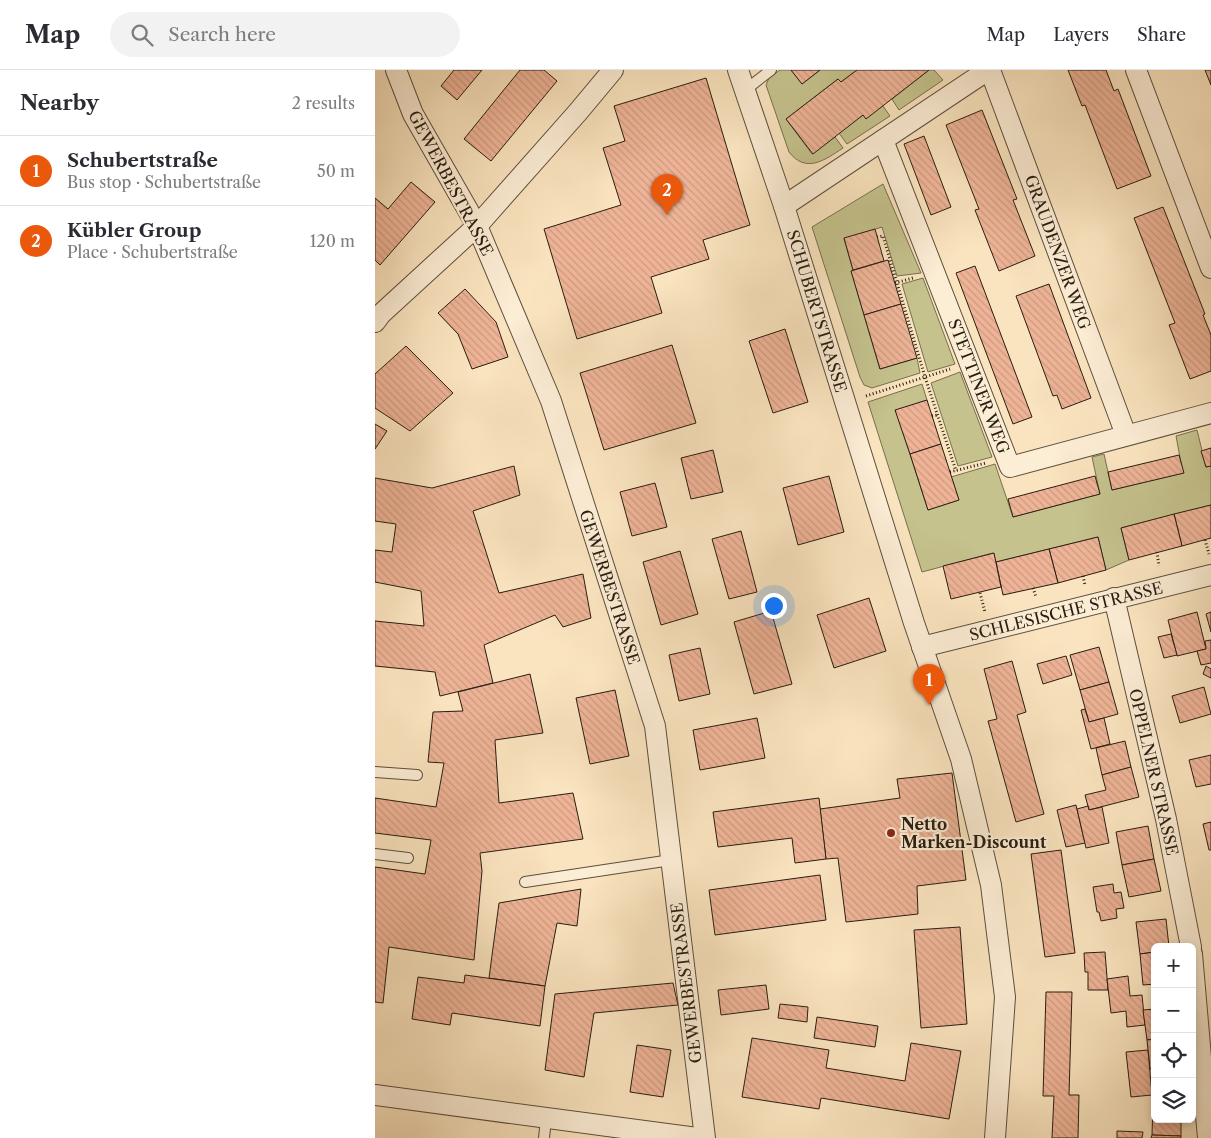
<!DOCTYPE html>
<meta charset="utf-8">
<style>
body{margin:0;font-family:"Libre Caslon Text",serif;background:#f2f2f3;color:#2b2b33}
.controls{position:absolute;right:15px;bottom:15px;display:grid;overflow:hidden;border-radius:8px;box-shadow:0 2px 8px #0003}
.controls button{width:45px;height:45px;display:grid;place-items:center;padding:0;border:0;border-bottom:1px solid #e1e1e2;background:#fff;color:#2b2b33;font:25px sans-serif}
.you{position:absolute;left:398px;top:535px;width:18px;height:18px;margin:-12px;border:4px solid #fff;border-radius:50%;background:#1a73e8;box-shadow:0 0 0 8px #1a73e833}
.badge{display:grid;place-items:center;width:32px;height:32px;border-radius:50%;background:#ea580c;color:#fff;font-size:16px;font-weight:700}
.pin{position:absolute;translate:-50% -41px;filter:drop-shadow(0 1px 2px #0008)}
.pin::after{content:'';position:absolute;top:26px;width:18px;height:15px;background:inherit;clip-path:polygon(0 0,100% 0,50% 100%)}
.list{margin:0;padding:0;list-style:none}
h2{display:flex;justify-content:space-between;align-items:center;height:65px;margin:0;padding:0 20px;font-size:21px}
h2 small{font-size:16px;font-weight:400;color:#7c7c81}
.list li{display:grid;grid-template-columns:32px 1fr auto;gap:15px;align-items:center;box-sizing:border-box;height:70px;padding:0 20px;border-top:1px solid #e1e1e2}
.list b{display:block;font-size:19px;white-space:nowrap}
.list p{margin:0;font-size:16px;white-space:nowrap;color:#7c7c81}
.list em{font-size:16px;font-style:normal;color:#7c7c81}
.icon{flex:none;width:28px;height:28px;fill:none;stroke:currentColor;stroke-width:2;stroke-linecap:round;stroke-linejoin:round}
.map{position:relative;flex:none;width:836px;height:1068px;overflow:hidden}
header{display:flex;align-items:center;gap:30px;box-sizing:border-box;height:70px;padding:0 25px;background:#fff;border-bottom:1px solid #e1e1e2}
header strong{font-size:24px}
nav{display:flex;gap:28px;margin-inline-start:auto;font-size:18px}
.search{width:350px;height:45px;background:#f2f2f3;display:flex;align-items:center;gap:12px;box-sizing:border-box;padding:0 18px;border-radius:28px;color:#7c7c81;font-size:19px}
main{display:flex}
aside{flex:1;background:#fff}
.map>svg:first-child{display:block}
.grass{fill:#c5c28d;stroke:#76704f}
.building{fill:url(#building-back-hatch);stroke:#281d11}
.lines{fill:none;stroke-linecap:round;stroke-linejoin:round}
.lane-casing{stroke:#5c4f3c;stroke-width:12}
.street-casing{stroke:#5c4f3c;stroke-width:22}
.path{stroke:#281d11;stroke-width:3;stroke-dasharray:1 2.5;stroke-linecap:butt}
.lane{stroke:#fcedd5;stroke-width:10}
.street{stroke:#fcedd5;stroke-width:20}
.poi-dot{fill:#8f2418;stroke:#fcedd5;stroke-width:2}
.labels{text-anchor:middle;stroke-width:4.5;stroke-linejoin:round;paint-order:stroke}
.street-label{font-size:16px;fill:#281d11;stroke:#fcedd5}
.poi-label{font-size:16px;font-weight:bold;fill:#281d11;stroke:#fcedd5;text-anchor:start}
</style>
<header>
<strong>Map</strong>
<div class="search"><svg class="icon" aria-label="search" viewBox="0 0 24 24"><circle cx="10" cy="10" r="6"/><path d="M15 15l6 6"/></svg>Search here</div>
<nav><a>Map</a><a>Layers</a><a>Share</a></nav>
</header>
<main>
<aside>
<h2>Nearby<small>2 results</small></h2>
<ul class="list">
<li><span class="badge">1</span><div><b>Schubertstraße</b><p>Bus stop · Schubertstraße</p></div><em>50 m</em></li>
<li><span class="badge">2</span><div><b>Kübler Group</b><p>Place · Schubertstraße</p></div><em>120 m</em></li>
</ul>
</aside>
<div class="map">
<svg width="836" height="1068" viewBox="0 0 836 1068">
<defs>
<pattern id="building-back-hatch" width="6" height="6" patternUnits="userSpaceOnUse" patternTransform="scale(1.25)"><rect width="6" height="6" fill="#efb497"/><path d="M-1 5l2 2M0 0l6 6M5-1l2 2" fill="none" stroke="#cd9a81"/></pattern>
</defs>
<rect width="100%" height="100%" fill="#fae4bf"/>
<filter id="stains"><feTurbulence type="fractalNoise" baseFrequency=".004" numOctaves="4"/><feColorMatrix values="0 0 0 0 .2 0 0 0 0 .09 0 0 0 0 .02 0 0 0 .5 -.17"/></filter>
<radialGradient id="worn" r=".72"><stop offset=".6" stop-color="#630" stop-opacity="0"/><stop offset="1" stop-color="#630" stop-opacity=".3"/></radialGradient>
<g class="grass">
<path d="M 405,0 L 416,0 L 427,14 L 445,0 L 482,0 L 466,12 L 463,9 L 411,49 L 437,84 L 460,67 L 468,78 C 450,90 431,104 414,82 L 391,15 L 394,8 Z"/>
<polygon points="554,0 559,0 568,10 524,40 517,29"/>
<polygon points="508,36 515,46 472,74 464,63 488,45"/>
<polygon points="508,114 546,203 522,206 507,157 469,169 478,200 476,201 505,299 542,288 545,303 497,318 489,315 485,307 437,157"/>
<polygon points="548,208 580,294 553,302 527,214"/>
<polygon points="585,302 617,387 583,396 556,313"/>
<polygon points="547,314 552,330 521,341 553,440 584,430 576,407 620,394 638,447 725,424 717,387 729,384 737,420 808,403 801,366 822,360 831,397 836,396 836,435 746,458 754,490 731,500 723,467 621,492 618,483 547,502 493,332"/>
</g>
<g class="building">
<polygon points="79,0 107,0 82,30 66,16"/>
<polygon points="145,0 169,0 182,11 116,91 89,69"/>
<polygon points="416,0 445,0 427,14"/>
<polygon points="482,0 554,0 491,49 488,45 438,84 411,49 463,9 466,12"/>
<polygon points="693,0 731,0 739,21 743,19 776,106 742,119 710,35 707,36"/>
<polygon points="830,0 836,0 836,15"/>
<polygon points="331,8 375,155 328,170 334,189 276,207 287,243 202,269 169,159 246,135 228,78 250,71 239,36"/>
<polygon points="607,40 642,129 638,130 660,186 624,201 600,140 604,139 571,55"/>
<polygon points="549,66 576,137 556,145 529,74"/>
<polygon points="36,112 60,132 5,195 0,190 0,128 13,139"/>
<polygon points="788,137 830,244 828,245 836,265 836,301 815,309 794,255 800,253 759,148"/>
<polygon points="500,159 509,191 478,200 469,168"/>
<polygon points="513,190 526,234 489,245 476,201"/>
<polygon points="600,196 657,347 638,354 581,203"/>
<polygon points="674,214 716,328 687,339 682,325 678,326 641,226"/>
<polygon points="90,219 121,252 133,287 97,299 83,264 63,243"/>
<polygon points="526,234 542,288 505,299 489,245"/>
<polygon points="410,259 433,332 398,343 374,271"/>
<polygon points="297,275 321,353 229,380 205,303"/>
<polygon points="31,276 78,323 35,361 0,338 0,304"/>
<polygon points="552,330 566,374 535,384 520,340"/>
<polygon points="0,354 12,361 0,379"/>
<polygon points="566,374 584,430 553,440 535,384"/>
<polygon points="836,378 836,396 831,397 826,381"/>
<polygon points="338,380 348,422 316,429 306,388"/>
<polygon points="804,385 809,403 737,420 733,402"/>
<polygon points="139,396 145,425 98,441 124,523 208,504 216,548 188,557 180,545 109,575 118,613 65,626 60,602 0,596 0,551 49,556 46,521 0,512 0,480 17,482 21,454 0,451 0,408 57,418"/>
<polygon points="454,406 469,462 423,475 408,418"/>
<polygon points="720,406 725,424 638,447 633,429"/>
<polygon points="280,413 292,457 257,466 245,422"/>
<polygon points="836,435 836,468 807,476 799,444"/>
<polygon points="799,444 807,476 754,490 746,458"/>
<polygon points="366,461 382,522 354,529 337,469"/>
<polygon points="723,467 731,500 683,513 674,479"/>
<polygon points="674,479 683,513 628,525 621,492"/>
<polygon points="305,481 323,544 286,555 268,492"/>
<polygon points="619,483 626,517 576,529 568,496"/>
<polygon points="494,528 511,581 459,598 442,545"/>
<polygon points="396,541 417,614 379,624 359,552"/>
<polygon points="822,542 831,579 802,586 793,550"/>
<polygon points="836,542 836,562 831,544"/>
<polygon points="796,564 802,585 789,588 783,567"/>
<polygon points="836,570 836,593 826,595 822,581 831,579 830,571"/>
<polygon points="724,577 734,612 705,620 695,585"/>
<polygon points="325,578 335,624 304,631 294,585"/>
<polygon points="691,586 697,605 668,614 662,594"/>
<polygon points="637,591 651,642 642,645 669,744 641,752 613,651 622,649 609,599"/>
<polygon points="831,596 836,599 836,608 828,604"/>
<polygon points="155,604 168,663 120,670 124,733 198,723 208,769 105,783 107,801 99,890 14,877 8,933 0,932 0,797 50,804 56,770 0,763 0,728 61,737 69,693 53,692 58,642 88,641 83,622"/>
<polygon points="734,612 743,644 714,652 705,620"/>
<polygon points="829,617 836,644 805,653 797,626"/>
<polygon points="240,620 254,686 215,694 201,628"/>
<polygon points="710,639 714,652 729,648 735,674 716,679 706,640"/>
<polygon points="382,648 390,688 325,700 318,660"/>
<polygon points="750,671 756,697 727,705 721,678"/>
<polygon points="836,685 836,714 821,717 814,690"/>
<polygon points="756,697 764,727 714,740 710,725 731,720 727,705"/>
<polygon points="577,703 591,810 542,816 543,844 471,852 463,788 451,789 445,739 525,728 522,709"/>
<polygon points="444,728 451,789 420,793 417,768 343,777 338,742"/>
<polygon points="701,735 710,773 691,777 682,740"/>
<polygon points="713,736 714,740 727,737 734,773 711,778 702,739"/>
<polygon points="836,752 836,780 834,780 828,754"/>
<polygon points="773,756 779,789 747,795 741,762"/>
<polygon points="686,780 700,883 670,887 656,784"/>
<polygon points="779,789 786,821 754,827 747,795"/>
<polygon points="445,805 451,850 340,865 334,820"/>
<polygon points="738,814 739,823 746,822 749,838 741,839 742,848 726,851 724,842 722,842 718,817"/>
<polygon points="206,819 202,856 182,853 170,916 114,908 124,833"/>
<polygon points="791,849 794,877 780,877 780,882 765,884 761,852"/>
<polygon points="585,857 592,954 546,958 539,860"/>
<polygon points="730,882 733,920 713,920 713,902 710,902 709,883"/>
<polygon points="780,882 780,914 768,915 765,884"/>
<polygon points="90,905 170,916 165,956 77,943 75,955 37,949 43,907 89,913"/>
<polygon points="753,906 755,926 767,925 770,955 752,957 751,941 736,943 732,909"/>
<polygon points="298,913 303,935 219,943 209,1007 170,1000 180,924"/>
<polygon points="391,915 394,939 346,945 343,920"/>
<polygon points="671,922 697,922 694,1025 704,1025 703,1068 677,1068 679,1026 668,1026"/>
<polygon points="405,934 433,937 432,952 403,948"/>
<polygon points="780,939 780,969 772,970 768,940"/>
<polygon points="442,947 503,956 500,977 439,968"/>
<polygon points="377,968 454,980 451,998 530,1011 536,973 586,981 574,1049 446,1028 444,1039 367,1027"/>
<polygon points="780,969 780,999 775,999 772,970"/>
<polygon points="262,975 296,980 288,1027 255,1022"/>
<polygon points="773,980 777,1025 756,1027 751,982"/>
<polygon points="778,1032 780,1032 780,1049 806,1049 806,1066 777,1065"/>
<polygon points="742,1061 768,1062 767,1068 742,1068"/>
<polygon points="777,1065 806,1066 806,1068 776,1068"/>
</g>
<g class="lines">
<defs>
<g id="lane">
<polyline points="369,21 396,0"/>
<polyline points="0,702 42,705"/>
<polyline points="0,784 33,788"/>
<polyline points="150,812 296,790"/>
<polyline points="169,1068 171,1049"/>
</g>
<g id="street">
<polyline points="21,0 38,44 102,156 176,331 280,656 330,1068"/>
<polyline points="363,0 409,136 539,553 586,689 616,815 630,927 620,1068"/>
<polyline points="615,0 751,365"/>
<polyline points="761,0 836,198"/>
<polyline points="508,70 635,397 836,343"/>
<polyline points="409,136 613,0"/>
<polyline points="0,252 6,244 102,156 203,42 238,0"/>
<polyline points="739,528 791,749 816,877"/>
<polyline points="547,577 836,505"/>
<polyline points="817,884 833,1068"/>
<polyline points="0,1025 322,1068"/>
</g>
</defs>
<use href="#lane" class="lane-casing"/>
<use href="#street" class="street-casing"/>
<g class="path">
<polyline points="502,167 508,166 550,307 581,401"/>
<polyline points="520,213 538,208"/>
<polyline points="491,326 575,299"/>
<polyline points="557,346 563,345"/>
<polyline points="575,402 611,393"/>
<polyline points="830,470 834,484"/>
<polyline points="782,482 784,496"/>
<polyline points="708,506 710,515"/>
<polyline points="658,518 661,527"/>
<polyline points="605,523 610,542"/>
</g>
<use href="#lane" class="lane"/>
<use href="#street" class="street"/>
</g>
<circle class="poi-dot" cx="516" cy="763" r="5"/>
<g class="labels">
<g class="street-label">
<text transform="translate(76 113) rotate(62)" y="6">GEWERBESTRASSE</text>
<text transform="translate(683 182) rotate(70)" y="6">GRAUDENZER WEG</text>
<text transform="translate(442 241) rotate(73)" y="6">SCHUBERTSTRASSE</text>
<text transform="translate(604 316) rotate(69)" y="6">STETTINER WEG</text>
<text transform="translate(235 517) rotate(72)" y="6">GEWERBESTRASSE</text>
<text transform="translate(691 541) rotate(-14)" y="6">SCHLESISCHE STRASSE</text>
<text transform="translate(779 702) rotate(77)" y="6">OPPELNER STRASSE</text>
<text transform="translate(311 913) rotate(-97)" y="6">GEWERBESTRASSE</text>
</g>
<g class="poi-label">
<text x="526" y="760">Netto<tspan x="526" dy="18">Marken-Discount</tspan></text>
</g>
</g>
<rect width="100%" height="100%" filter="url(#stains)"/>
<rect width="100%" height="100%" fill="url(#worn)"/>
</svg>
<div class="controls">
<button>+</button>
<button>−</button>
<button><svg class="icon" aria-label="locate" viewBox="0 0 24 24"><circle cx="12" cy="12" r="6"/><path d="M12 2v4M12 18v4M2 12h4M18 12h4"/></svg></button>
<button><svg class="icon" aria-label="layers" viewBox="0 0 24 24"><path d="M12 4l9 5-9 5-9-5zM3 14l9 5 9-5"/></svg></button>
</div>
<div class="you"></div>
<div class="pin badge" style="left:554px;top:635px">1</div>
<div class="pin badge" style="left:292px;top:145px">2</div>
</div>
</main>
